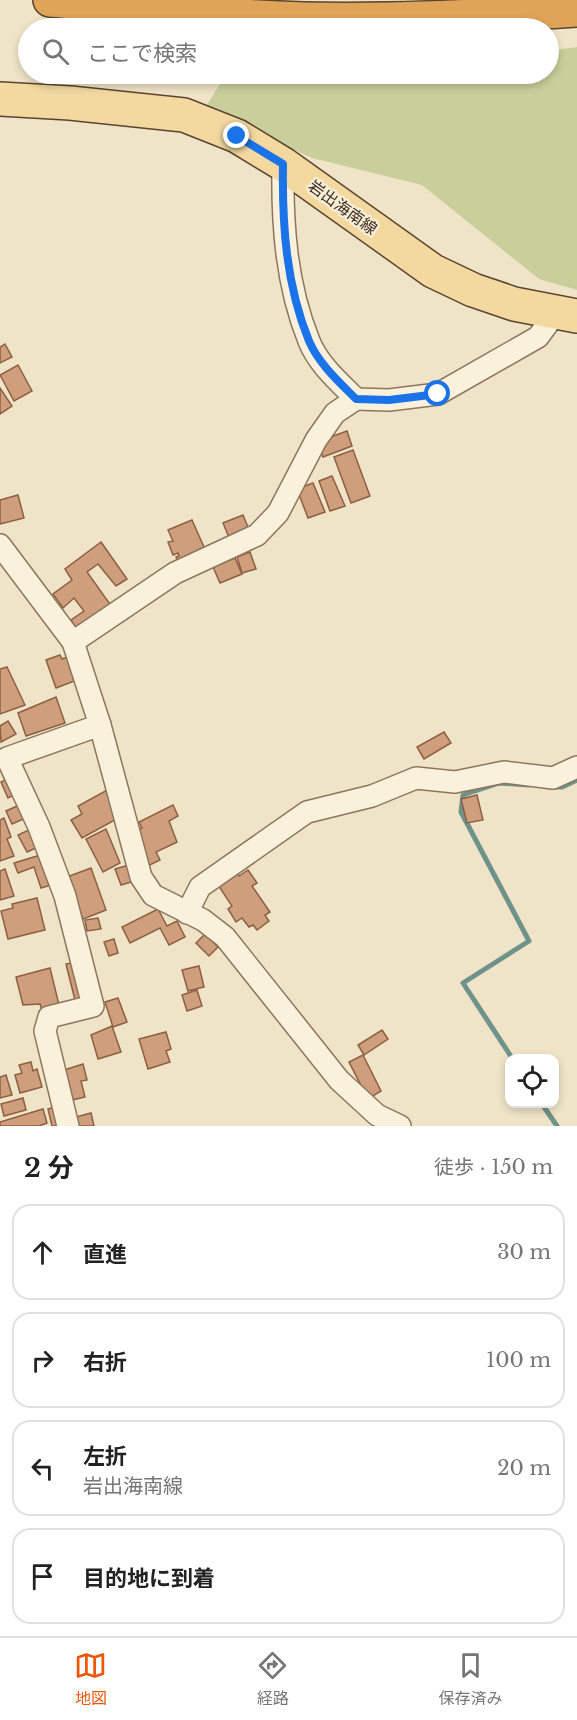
<!DOCTYPE html>
<html lang="ja">
<meta charset="utf-8">
<style>
body{margin:0;font-family:"Libre Baskerville","Noto Sans JP",serif;background:#f2f2f2;color:#222}
.controls{position:absolute;right:18px;bottom:18px;display:grid;overflow:hidden;border-radius:12px;box-shadow:0 3px 9px #0003}
.controls button{width:54px;height:54px;display:grid;place-items:center;padding:0;border:0;border-bottom:2px solid #e0e0e0;background:#fff;color:#222;font:30px sans-serif}
.stop{position:absolute;width:18px;height:18px;margin:-14px;border:4px solid #1a73e8;border-radius:50%;background:#fff}
.stop.end{background:#1a73e8;border-color:#fff;box-shadow:0 2px 6px #0008}
.list{margin:0;padding:0;list-style:none}
h2{display:flex;justify-content:space-between;align-items:center;height:78px;margin:0;padding:0 24px;font-size:26px}
h2 small{font-size:20px;font-weight:400;color:#767676}
.list li{display:grid;grid-template-columns:39px 1fr auto;gap:18px;align-items:center;box-sizing:border-box;height:96px;margin:0 12px 12px;padding:0 12px;border:2px solid #e0e0e0;border-radius:18px}
.list b{display:block;font-size:22px;white-space:nowrap}
.list p{margin:0;font-size:20px;white-space:nowrap;color:#767676}
.list em{font-size:20px;font-style:normal;color:#767676}
.icon{flex:none;width:33px;height:33px;fill:none;stroke:currentColor;stroke-width:2;stroke-linecap:round;stroke-linejoin:round}
.map{position:relative;flex:none;width:577px;height:1126px;overflow:hidden}
.search{position:absolute;background:#fff;box-shadow:0 3px 9px #0003;left:18px;right:18px;top:18px;height:66px;display:flex;align-items:center;gap:15px;box-sizing:border-box;padding:0 21px;border-radius:33px;color:#767676;font-size:22px}
.sheet{height:510px;background:#fff}
nav{display:flex;justify-content:space-around;align-items:center;box-sizing:border-box;height:84px;border-top:2px solid #e0e0e0;background:#fff;font-size:16px;color:#767676}
nav a{display:grid;justify-items:center;gap:3px}
nav .on{color:#ea580c}
.map>svg:first-child{display:block}
.green{fill:#c9cf9b}
.lines{fill:none;stroke-linecap:round;stroke-linejoin:round}
.stream{stroke:#6f938a;stroke-width:5}
.building{fill:#cf9f7d;stroke:#8d5f41;stroke-width:1.5}
.street-casing{stroke:#8d765c;stroke-width:24}
.primary-casing{stroke:#5b4430;stroke-width:36}
.highway-casing{stroke:#5b4430;stroke-width:36}
.street{stroke:#faf1dc;stroke-width:21}
.primary{stroke:#f3d9a0;stroke-width:33}
.highway{stroke:#e0a458;stroke-width:33}
.route{stroke:#1a73e8;stroke-width:8}
.labels{text-anchor:middle;stroke-width:4.5;stroke-linejoin:round;paint-order:stroke}
.street-label{font-size:16px;fill:#3d2e20;stroke:#f7eed8}
</style>
<div class="map">
<svg width="577" height="1126" viewBox="0 0 577 1126">
<rect width="100%" height="100%" fill="#f0e4c8"/>
<polygon class="green" points="577,47 577,290 539,279 422,185 312,158 205,108 226,74 548,74 549,51"/>
<g class="lines">
<g class="stream">
<polyline points="553,787 562,787 577,780"/>
<polyline points="512,1058 463,983 529,941 461,812 463,795 499,783 529,785"/>
<polyline points="542,1104 557,1126"/>
</g>
</g>
<g class="building">
<polygon points="5,344 12,357 0,363 0,347"/>
<polygon points="18,365 32,391 14,401 0,375"/>
<polygon points="0,388 12,406 0,414"/>
<polygon points="347,431 352,446 323,457 317,442"/>
<polygon points="353,450 370,496 351,503 334,457"/>
<polygon points="332,476 345,506 330,511 319,481"/>
<polygon points="313,483 325,512 308,518 297,489"/>
<polygon points="18,495 24,518 0,524 0,500"/>
<polygon points="243,515 250,532 230,540 223,523"/>
<polygon points="192,520 208,556 180,567 176,557 179,556 178,553 173,555 168,542 173,541 168,530"/>
<polygon points="101,542 127,579 116,586 98,564 87,572 112,607 78,631 71,620 84,611 74,598 63,608 53,594 72,580 65,569"/>
<polygon points="250,552 256,569 242,573 237,557"/>
<polygon points="235,558 242,574 220,583 213,567"/>
<polygon points="60,655 62,659 68,657 77,680 56,688 46,660"/>
<polygon points="7,667 25,705 0,714 0,669"/>
<polygon points="56,697 65,723 26,736 18,713"/>
<polygon points="8,721 16,734 1,742 0,726"/>
<polygon points="444,732 451,743 424,759 417,747"/>
<polygon points="9,778 16,794 8,798 1,782"/>
<polygon points="109,789 124,815 82,838 71,820 82,814 78,806"/>
<polygon points="477,795 483,820 467,823 461,799"/>
<polygon points="24,803 30,816 12,824 6,811"/>
<polygon points="173,805 178,816 169,821 177,842 156,852 160,860 146,867 138,829 142,828 139,822"/>
<polygon points="4,818 11,837 7,839 14,856 0,861 0,820"/>
<polygon points="37,826 45,844 27,852 18,835"/>
<polygon points="106,829 120,863 103,872 86,839"/>
<polygon points="47,853 57,883 41,888 34,867 18,873 14,863"/>
<polygon points="132,864 138,880 121,885 115,869"/>
<polygon points="91,868 106,910 83,919 67,877"/>
<polygon points="5,869 14,896 0,900 0,871"/>
<polygon points="248,870 257,883 252,886 270,912 265,915 269,921 257,930 253,925 249,927 242,918 236,922 228,909 232,906 218,885 237,872 239,876"/>
<polygon points="37,898 45,930 8,939 1,911 13,908 12,904"/>
<polygon points="158,909 167,926 177,921 185,937 169,945 160,928 130,943 122,927"/>
<polygon points="98,918 101,929 87,931 85,920"/>
<polygon points="205,934 218,947 209,956 196,943"/>
<polygon points="114,939 118,953 109,956 104,942"/>
<polygon points="85,960 94,996 75,1000 66,964"/>
<polygon points="199,966 204,987 188,991 182,970"/>
<polygon points="50,968 60,1009 43,1014 40,1004 23,1005 16,977"/>
<polygon points="197,990 202,1006 187,1011 182,995"/>
<polygon points="118,998 127,1022 113,1027 105,1002"/>
<polygon points="112,1026 121,1052 98,1059 91,1035"/>
<polygon points="382,1030 388,1039 364,1055 358,1045"/>
<polygon points="166,1032 171,1049 166,1051 170,1062 148,1069 139,1039"/>
<polygon points="363,1055 381,1091 368,1099 349,1062"/>
<polygon points="31,1062 33,1071 37,1069 42,1087 20,1093 15,1075 22,1073 19,1065"/>
<polygon points="83,1064 87,1080 81,1081 85,1097 68,1101 61,1071"/>
<polygon points="6,1075 12,1095 0,1098 0,1077"/>
<polygon points="23,1098 26,1110 4,1116 1,1104"/>
<polygon points="61,1105 67,1126 52,1126 48,1109"/>
<polygon points="43,1109 47,1123 39,1126 0,1126 0,1122"/>
<polygon points="91,1113 94,1126 78,1126 76,1117"/>
</g>
<g class="lines">
<defs>
<g id="street">
<path d="M 283,164 C 282,224 286,284 309,341 C 318,364 339,382 356,399 L 389,400 L 438,394 L 538,337 L 555,314"/>
<polyline points="0,545 73,642 100,725 141,877 153,895 203,920 225,937 339,1080 377,1115 400,1126"/>
<polyline points="73,642 175,573 257,535 278,513 316,440 335,413 356,399"/>
<polyline points="187,913 200,887 307,812 372,796 416,778 455,782 504,772 553,778 577,767"/>
<polyline points="68,1126 45,1031 49,1017 93,1006 65,896 39,827 7,758 100,725"/>
</g>
<polyline id="primary" points="0,99 70,103 184,115 237,136 283,164 433,271 473,290 514,304 577,316"/>
<path id="highway" d="M 50,0 C 135,8 219,16 304,19 C 395,21 486,16 577,10"/>
</defs>
<use href="#street" class="street-casing"/>
<use href="#primary" class="primary-casing"/>
<use href="#highway" class="highway-casing"/>
<use href="#street" class="street"/>
<use href="#primary" class="primary"/>
<use href="#highway" class="highway"/>
</g>
<g class="lines">
<path class="route" d="M 237,136 L 283,164 C 282,224 286,285 309,341 C 319,364 339,382 356,399 L 389,400 L 438,394"/>
</g>
<g class="labels">
<g class="street-label">
<text transform="translate(343 207) rotate(36)" y="6">岩出海南線</text>
</g>
</g>
</svg>
<div class="controls">
<button><svg class="icon" aria-label="locate" viewBox="0 0 24 24"><circle cx="12" cy="12" r="6"/><path d="M12 2v4M12 18v4M2 12h4M18 12h4"/></svg></button>
</div>
<div class="stop" style="left:438px;top:394px"></div>
<div class="stop end" style="left:237px;top:136px"></div>
<div class="search"><svg class="icon" aria-label="search" viewBox="0 0 24 24"><circle cx="10" cy="10" r="6"/><path d="M15 15l6 6"/></svg>ここで検索</div>
</div>
<section class="sheet">
<h2>2 分<small>徒歩 · 150 m</small></h2>
<ul class="list">
<li><svg class="icon" aria-label="ahead" viewBox="0 0 24 24"><path d="M12 20V5M6 11l6-6 6 6"/></svg><div><b>直進</b></div><em>30 m</em></li>
<li><svg class="icon" aria-label="right" viewBox="0 0 24 24"><path d="M7 20v-9h11M14 6l5 5-5 5"/></svg><div><b>右折</b></div><em>100 m</em></li>
<li><svg class="icon" aria-label="left" viewBox="0 0 24 24"><path d="M17 20v-9H6M10 6l-5 5 5 5"/></svg><div><b>左折</b><p>岩出海南線</p></div><em>20 m</em></li>
<li><svg class="icon" aria-label="arrive" viewBox="0 0 24 24"><path d="M6 21V4h12l-3 4 3 4H6"/></svg><div><b>目的地に到着</b></div></li>
</ul>
</section>
<nav>
<a class="on"><svg class="icon" aria-label="map" viewBox="0 0 24 24"><path d="M3 6l6-2 6 2 6-2v14l-6 2-6-2-6 2zM9 4v14M15 6v14"/></svg>地図</a>
<a><svg class="icon" aria-label="directions" viewBox="0 0 24 24"><path d="M12 3l9 9-9 9-9-9zM9 14v-3h6M13 9l2 2-2 2"/></svg>経路</a>
<a><svg class="icon" aria-label="saved" viewBox="0 0 24 24"><path d="M7 4h10v16l-5-4-5 4z"/></svg>保存済み</a>
</nav>
